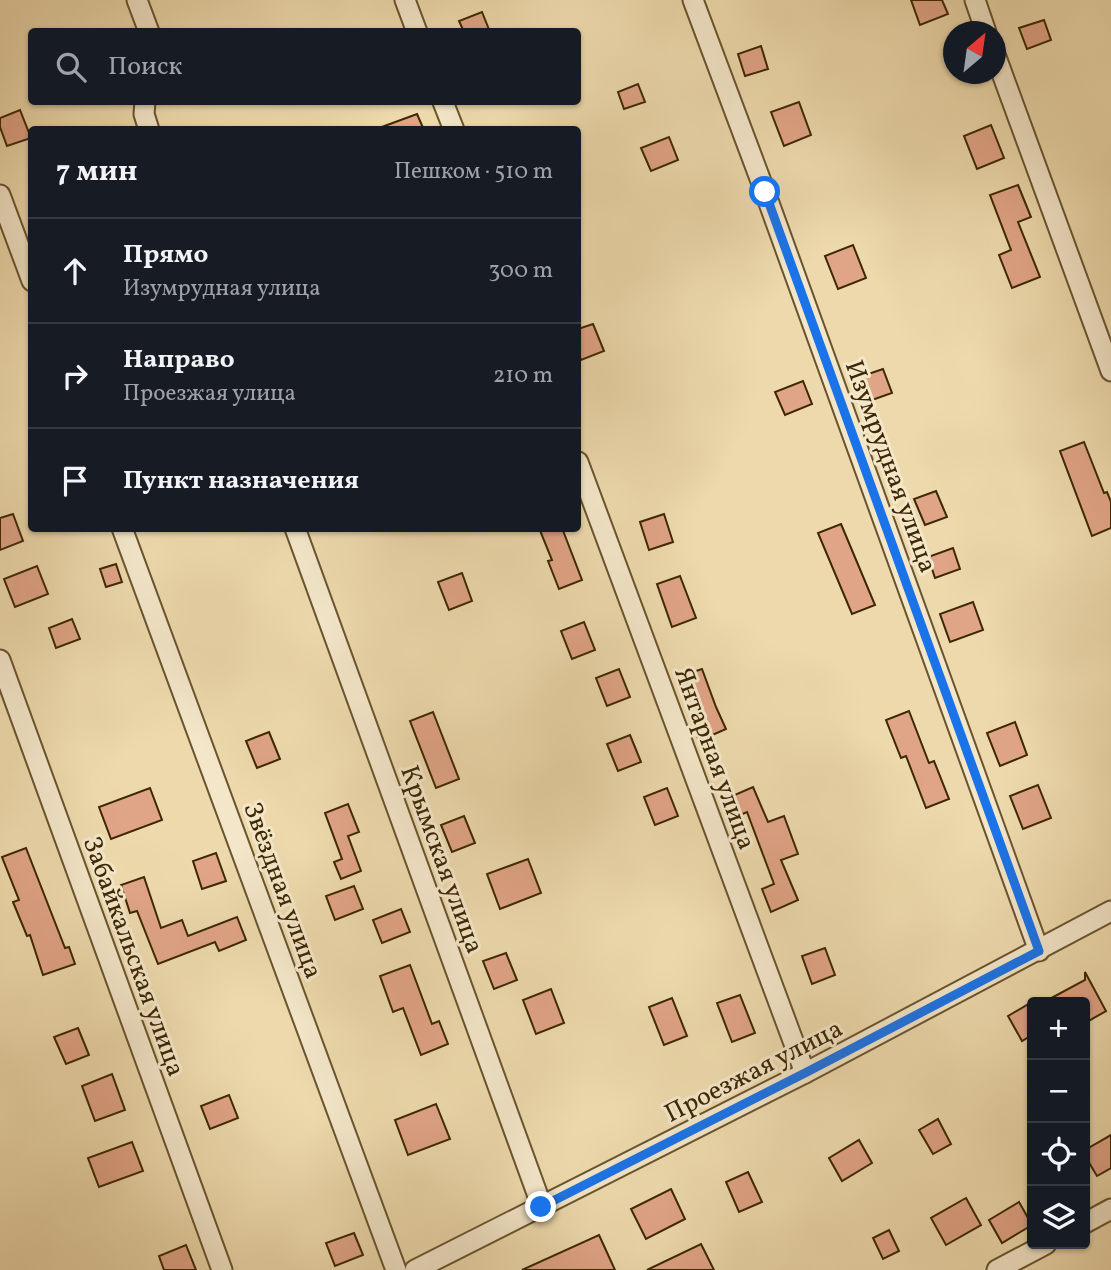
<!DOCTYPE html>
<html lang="ru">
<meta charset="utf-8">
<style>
body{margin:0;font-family:Vollkorn,serif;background:#20242c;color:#f1f3f6}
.controls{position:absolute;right:21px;bottom:21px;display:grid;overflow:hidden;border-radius:7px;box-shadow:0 2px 5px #0004}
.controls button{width:63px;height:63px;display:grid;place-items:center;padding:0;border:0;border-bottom:2px solid #363941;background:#171b24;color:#f1f3f6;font:35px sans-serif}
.compass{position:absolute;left:943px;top:21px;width:63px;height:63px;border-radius:50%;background:#171b24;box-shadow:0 2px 5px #0004;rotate:29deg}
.stop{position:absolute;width:21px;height:21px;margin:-16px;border:5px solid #1a73e8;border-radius:50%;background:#fff}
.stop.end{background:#1a73e8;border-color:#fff;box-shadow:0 2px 7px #0008}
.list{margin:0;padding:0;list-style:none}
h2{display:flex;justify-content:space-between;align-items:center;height:91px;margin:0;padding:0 28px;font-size:30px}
h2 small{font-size:23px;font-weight:400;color:#9ea1a6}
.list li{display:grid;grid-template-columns:46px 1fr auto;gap:21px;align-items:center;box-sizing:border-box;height:105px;padding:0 28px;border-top:2px solid #363941}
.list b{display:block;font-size:26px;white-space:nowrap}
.list p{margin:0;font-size:23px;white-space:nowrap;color:#9ea1a6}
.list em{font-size:23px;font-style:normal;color:#9ea1a6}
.icon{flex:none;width:38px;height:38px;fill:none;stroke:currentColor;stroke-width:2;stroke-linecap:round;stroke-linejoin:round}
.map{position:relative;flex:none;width:1111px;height:1270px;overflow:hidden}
.search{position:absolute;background:#171b24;box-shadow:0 2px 5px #0004;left:28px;top:28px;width:553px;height:77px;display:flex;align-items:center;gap:18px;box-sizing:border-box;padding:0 24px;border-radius:7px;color:#9ea1a6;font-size:26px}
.panel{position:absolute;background:#171b24;box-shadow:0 2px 5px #0004;left:28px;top:126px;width:553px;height:406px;border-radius:7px}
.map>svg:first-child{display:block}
.building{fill:#e0a486;stroke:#3d2704;stroke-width:2}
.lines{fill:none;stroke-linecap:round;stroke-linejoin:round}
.street-casing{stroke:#69542e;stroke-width:23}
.street{stroke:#f3e6c9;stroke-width:19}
.route{stroke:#1a73e8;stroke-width:9}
.labels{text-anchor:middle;stroke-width:6;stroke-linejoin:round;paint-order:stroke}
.street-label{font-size:26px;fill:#3d2704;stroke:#f3e6c9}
</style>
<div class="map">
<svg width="1111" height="1270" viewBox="0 0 1111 1270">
<rect width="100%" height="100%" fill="#edd9ac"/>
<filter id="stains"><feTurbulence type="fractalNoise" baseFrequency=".00286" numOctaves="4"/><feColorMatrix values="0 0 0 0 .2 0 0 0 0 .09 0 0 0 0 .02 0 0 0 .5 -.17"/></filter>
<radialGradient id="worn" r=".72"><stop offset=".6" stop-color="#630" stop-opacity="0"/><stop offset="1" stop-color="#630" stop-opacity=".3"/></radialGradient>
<g class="building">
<polygon points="911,0 942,0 948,14 920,25"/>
<polygon points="482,12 490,32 464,32 459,21"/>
<polygon points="1044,20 1051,40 1027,49 1019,28"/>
<polygon points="761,46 768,69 745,76 738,54"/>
<polygon points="638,84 645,102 624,109 618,92"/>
<polygon points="799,102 811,135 784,146 771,112"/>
<polygon points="20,110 31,138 7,146 0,127 0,118"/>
<polygon points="417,114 424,130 379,130 379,128"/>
<polygon points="991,125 1004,158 977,169 964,136"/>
<polygon points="669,137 678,160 651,171 641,148"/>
<polygon points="1018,185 1031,217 1018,222 1040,277 1012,288 999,255 1011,250 990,195"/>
<polygon points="853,245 866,278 838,289 825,256"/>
<polygon points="593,324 604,351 581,360 578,352 578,329"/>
<polygon points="883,369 892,393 872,400 862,376"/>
<polygon points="803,381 812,404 785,415 775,392"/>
<polygon points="1084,442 1104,493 1107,492 1111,502 1111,528 1092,536 1060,451"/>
<polygon points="936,491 947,517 925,525 914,499"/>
<polygon points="13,514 23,541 0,550 0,518"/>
<polygon points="664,514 673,542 649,550 640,522"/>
<polygon points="841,524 875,605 852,614 818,533"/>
<polygon points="539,528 562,528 582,580 559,589 548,561 552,560"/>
<polygon points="953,548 960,569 935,578 928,557"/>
<polygon points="116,564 122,582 106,587 100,569"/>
<polygon points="37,566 48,594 15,607 4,579"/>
<polygon points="462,573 472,601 449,610 438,582"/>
<polygon points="680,576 696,618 672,627 657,584"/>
<polygon points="973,602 983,630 950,642 940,614"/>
<polygon points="72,619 80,639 56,648 49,628"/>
<polygon points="584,622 595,650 572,659 561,631"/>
<polygon points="619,669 630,697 607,706 596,678"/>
<polygon points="702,669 716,707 726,729 699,741 690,718 698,714 684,675"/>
<polygon points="909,711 929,763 934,761 949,799 926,808 906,756 901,758 886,720"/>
<polygon points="433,712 459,779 436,788 410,721"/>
<polygon points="1015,722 1027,755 1000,766 987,733"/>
<polygon points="269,732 280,759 257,768 246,741"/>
<polygon points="630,735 641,762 618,771 607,744"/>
<polygon points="1038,785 1051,818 1023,829 1010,796"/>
<polygon points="753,787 768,822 784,816 798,854 781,860 798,900 771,912 762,889 774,884 747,812 738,816 730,797"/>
<polygon points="150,788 162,820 111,839 99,807"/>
<polygon points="667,788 678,816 655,825 644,797"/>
<polygon points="348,804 359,832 348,836 361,871 341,879 334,862 342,859 325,813"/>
<polygon points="464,816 475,843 452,852 441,825"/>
<polygon points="26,848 65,948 69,947 75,964 43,975 30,935 27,936 13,902 19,900 2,857"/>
<polygon points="216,853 226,881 202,889 193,861"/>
<polygon points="528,859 541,893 500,909 487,874"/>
<polygon points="144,877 161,928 182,920 188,936 237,917 246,940 219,951 215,942 158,964 137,911 130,913 121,885"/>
<polygon points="354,886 363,909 335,920 326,896"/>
<polygon points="401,909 410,932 382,943 373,920"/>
<polygon points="825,948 835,975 812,984 802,956"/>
<polygon points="506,953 517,980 494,989 483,961"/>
<polygon points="410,965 432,1024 439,1021 448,1044 421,1055 403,1008 393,1012 380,976"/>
<polygon points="1085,972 1106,1011 1085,1023 1085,1002 1044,1002 1085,980"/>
<polygon points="551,989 564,1023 536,1034 523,1000"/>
<polygon points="740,995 755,1033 732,1042 717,1003"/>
<polygon points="672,998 687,1036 664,1045 649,1007"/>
<polygon points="1032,1002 1032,1035 1022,1041 1008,1016"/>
<polygon points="78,1028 89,1055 66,1064 54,1037"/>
<polygon points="112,1074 125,1110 95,1121 82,1086"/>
<polygon points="229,1095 238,1118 210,1129 201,1106"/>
<polygon points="436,1104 450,1139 408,1155 395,1120"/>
<polygon points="938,1119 951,1144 933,1154 919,1130"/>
<polygon points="1111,1135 1111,1168 1097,1176 1085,1156 1085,1150"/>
<polygon points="859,1140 872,1163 842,1181 829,1158"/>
<polygon points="132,1142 143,1171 99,1187 88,1158"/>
<polygon points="748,1172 762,1202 739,1212 726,1182"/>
<polygon points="671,1189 685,1219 646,1239 631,1209"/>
<polygon points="966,1198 981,1225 946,1245 931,1218"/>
<polygon points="1019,1202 1032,1225 1002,1243 989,1220"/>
<polygon points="889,1230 899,1251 883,1259 873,1238"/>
<polygon points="354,1233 363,1255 335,1266 326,1243"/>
<polygon points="599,1235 615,1270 522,1270"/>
<polygon points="701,1244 714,1270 647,1270"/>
<polygon points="186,1245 196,1270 164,1270 159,1256"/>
</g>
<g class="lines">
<defs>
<g id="street">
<polyline points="137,0 149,32"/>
<polyline points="405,0 417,32"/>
<polyline points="693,0 765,192 1039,951"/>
<polyline points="975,0 986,32"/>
<polyline points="996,57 1111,371"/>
<polyline points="145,102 144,114 149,130"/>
<polyline points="443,102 454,130"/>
<polyline points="0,195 32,281"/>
<polyline points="578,462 805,1073"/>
<polyline points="122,528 396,1270"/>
<polyline points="295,528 542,1207"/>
<polyline points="0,660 222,1270"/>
<polyline points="1085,1223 1111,1209"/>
<polyline points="415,1270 805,1073 1111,911"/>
<polyline points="997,1270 1046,1244"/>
</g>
</defs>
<use href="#street" class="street-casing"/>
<use href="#street" class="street"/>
</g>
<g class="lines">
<polyline class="route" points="541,1207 805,1073 1039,951 765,192"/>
</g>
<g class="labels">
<g class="street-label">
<text transform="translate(892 466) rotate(70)" y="9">Изумрудная улица</text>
<text transform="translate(716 758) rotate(70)" y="9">Янтарная улица</text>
<text transform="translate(443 859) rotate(70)" y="9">Крымская улица</text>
<text transform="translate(284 890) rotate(70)" y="9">Звёздная улица</text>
<text transform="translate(135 956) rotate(70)" y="9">Забайкальская улица</text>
<text transform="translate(753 1070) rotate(-27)" y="9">Проезжая улица</text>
</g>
</g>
<rect width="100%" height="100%" filter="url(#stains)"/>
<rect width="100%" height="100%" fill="url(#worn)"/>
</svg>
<div class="controls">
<button>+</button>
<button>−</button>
<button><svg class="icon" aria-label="locate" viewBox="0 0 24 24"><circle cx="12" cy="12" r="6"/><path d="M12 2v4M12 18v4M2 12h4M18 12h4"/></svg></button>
<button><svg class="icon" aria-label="layers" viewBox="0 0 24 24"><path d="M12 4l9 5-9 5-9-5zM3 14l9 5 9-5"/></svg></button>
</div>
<svg class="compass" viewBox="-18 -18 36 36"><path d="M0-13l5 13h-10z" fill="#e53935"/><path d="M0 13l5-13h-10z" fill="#9ea1a6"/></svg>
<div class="stop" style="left:765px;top:192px"></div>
<div class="stop end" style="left:541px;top:1207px"></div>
<div class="search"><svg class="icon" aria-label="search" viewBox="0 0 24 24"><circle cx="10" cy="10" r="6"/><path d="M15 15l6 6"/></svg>Поиск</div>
<section class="panel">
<h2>7 мин<small>Пешком · 510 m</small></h2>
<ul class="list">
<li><svg class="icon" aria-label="ahead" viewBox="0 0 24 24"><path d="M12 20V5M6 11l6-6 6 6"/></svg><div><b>Прямо</b><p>Изумрудная улица</p></div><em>300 m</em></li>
<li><svg class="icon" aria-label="right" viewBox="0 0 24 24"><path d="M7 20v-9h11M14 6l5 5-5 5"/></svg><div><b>Направо</b><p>Проезжая улица</p></div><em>210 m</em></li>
<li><svg class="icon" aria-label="arrive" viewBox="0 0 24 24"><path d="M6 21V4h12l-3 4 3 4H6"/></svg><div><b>Пункт назначения</b></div></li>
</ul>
</section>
</div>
